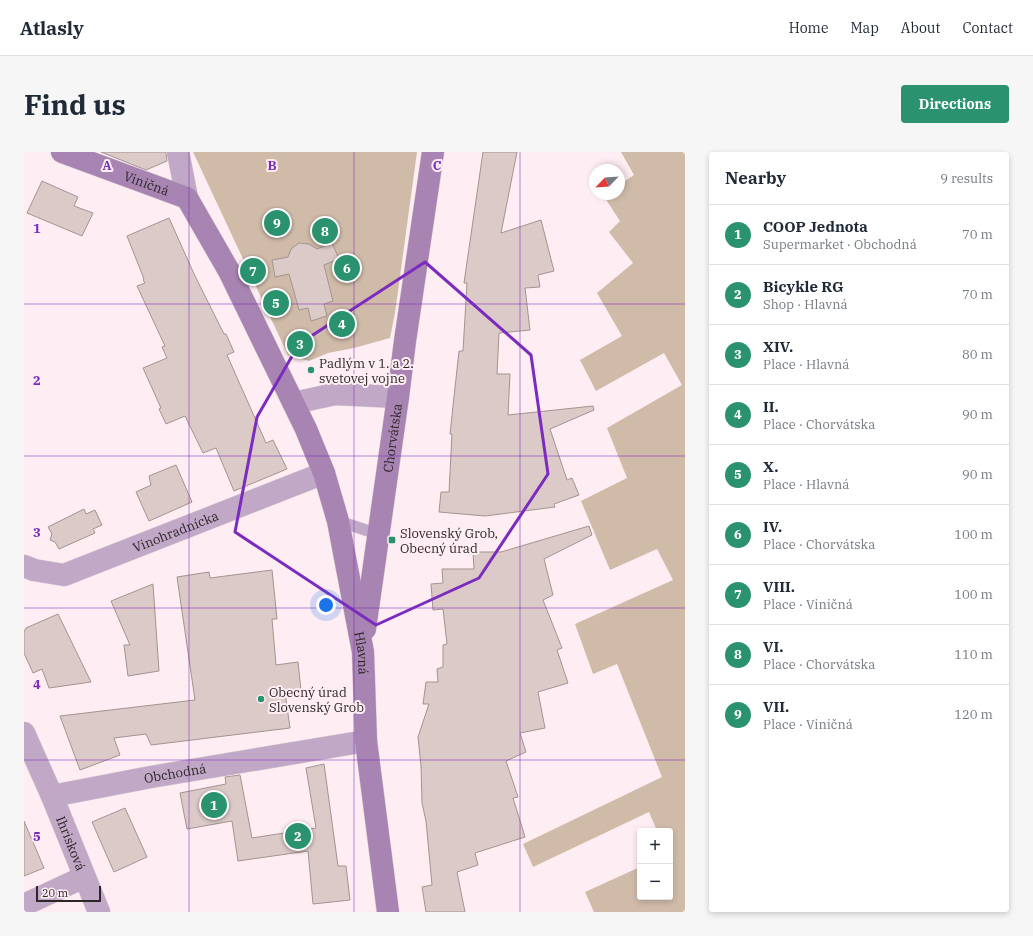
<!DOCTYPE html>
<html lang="en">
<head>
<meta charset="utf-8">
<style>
	:root { --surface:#fff; --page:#f6f6f7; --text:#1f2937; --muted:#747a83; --line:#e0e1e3; --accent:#2b9270 }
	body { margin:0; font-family:"IBM Plex Serif",serif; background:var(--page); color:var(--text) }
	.controls { position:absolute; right:12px; bottom:12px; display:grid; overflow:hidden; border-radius:4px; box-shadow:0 2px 6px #0003 }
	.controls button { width:36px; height:36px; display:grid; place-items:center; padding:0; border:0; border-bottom:1px solid var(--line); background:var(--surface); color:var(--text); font:20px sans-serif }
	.compass { position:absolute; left:565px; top:12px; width:36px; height:36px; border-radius:50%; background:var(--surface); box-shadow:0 2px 6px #0003; rotate:245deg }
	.scale { position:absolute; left:12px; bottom:10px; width:65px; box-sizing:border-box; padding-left:4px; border:2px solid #2d2729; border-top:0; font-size:11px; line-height:14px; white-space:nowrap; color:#2d2729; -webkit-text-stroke:3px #feedf3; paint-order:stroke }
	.you { position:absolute; left:302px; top:453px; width:14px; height:14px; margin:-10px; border:3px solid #fff; border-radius:50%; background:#1a73e8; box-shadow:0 0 0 6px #1a73e833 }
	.badge { display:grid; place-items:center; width:26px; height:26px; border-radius:50%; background:var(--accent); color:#fff; font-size:13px; font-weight:700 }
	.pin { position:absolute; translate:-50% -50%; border:2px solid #fff; box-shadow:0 1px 4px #0006 }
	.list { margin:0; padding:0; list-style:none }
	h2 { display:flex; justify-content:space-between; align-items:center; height:52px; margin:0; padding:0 16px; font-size:17px }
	h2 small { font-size:13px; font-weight:400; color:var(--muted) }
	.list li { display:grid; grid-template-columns:26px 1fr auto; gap:12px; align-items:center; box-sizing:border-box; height:60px; padding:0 16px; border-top:1px solid var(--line) }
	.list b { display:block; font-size:15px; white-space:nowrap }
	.list p { margin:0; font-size:13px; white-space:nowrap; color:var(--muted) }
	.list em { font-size:13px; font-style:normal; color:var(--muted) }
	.map { position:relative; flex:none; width:661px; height:760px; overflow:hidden; border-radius:4px }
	header { display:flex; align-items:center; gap:24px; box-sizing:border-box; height:56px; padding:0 20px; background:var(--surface); border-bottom:1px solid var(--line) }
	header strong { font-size:19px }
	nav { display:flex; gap:22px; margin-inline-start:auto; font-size:14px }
	.intro { display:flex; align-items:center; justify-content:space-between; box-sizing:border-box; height:96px; padding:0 24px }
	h1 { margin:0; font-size:28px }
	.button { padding:10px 18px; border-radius:4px; background:var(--accent); color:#fff; font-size:14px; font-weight:700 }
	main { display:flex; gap:24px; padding:0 24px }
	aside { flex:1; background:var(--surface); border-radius:4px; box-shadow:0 2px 6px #0003 }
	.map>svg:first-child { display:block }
	.green { fill:#d0bba9 }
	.building { fill:#dccac8; stroke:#a49390 }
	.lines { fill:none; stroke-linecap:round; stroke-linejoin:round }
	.lane-casing { stroke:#d8c9cf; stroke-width:12 }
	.street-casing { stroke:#d8c9cf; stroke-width:23 }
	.secondary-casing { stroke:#d8c9cf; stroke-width:23 }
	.lane { stroke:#c1a8c7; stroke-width:11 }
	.street { stroke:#c1a8c7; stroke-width:22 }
	.secondary { stroke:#a884b2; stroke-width:22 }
	.marked { fill:none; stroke:#7b2cbf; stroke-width:3; stroke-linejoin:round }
	.grid { fill:none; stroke:#7b2cbf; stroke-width:1; stroke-opacity:0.55 }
	.poi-dot { fill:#2b9270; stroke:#feedf3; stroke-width:1.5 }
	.labels { text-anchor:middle; stroke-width:4; stroke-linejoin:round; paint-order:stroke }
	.street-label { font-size:13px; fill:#2d2729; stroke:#feedf3 }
	.poi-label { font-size:13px; fill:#2d2729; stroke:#feedf3; text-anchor:start }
	.grid-label { font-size:13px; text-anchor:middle; font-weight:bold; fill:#7b2cbf; stroke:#feedf3; stroke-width:4; stroke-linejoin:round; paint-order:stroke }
</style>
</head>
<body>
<header>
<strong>Atlasly</strong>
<nav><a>Home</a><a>Map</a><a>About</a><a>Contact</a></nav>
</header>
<div class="intro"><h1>Find us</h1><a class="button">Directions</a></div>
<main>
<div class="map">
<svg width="661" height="760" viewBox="0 0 661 760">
	<rect width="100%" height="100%" fill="#feedf3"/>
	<!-- green -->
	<path class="green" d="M169,0H393L371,161L366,186L330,196L304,201L285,209L264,203Z
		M597,0H661V760H570L561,740L616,715V745H646V679H633L625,660L509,715L499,692L638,625L593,512L569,522L551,472L649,428L633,397L586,418L557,349L603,326L583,276L658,233L640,201L572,239L556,208L598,184L573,141L609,111L585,80L596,69L579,43L581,42H595V33L610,23Z"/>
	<!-- building -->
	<path class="building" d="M77,0H142L143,9L122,18Z
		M459,0H493L477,81L517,68L530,119L514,123L516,135L501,136L506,178L475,181L473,222H486L484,263L569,254L570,258L526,277L543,328L548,326L555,343L530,352L531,355L461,364L415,360L417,340H425L428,282H426L429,254L435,199H439L443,131H440Z
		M18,29L54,45L50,54L69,61L58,84L3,61Z
		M145,66L171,124L200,182H202L210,200L203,203L242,291L249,288L263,317L210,339L192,296L179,301L161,264L142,272L135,257L137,256L119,216L143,206L138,195L141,194L113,134L121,131L119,128L120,127L103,84Z
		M275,91L285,92L293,97L308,91L315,107L300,113L309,149L300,152L303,164L287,169L284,156L275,158L265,122L251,125L248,108L264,105L267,97Z
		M152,313L168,350L125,369L112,340L127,333L125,324Z
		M60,357L62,362L71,358L78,373L69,377L71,381L35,397L31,390L26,388L28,382L24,375Z
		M565,374L568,383L520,407L529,443L519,448L538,496L533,498L544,531L514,540L521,576L496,581L502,600L482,609L494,645L489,646L501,685L451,701L454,713L433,720L441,760H402L398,735L408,733L402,669L398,651L397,614L394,585L405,552H399L402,530H414L413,517L419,515V493L423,492L419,457L409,458L407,432L419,431L418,417H450L449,400H477Z
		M248,418L253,467H248L252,513L274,510L277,538L261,540L266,576L127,593L122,582L90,586L96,603L56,618L36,564L171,548L153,425L185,420L186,426Z
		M129,432L135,519L104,524L100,493H106L87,449Z
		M34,462L67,530L25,536L18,517L9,521L0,501V480L2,476Z
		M300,612L314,714H322L326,748L289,752L284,699L214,709L208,669L163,677L156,641L202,632L201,625L216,623L228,686L292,676L282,616Z
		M101,656L123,705L90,720L68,670Z
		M0,669L20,716L0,724Z"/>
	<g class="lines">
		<!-- lane casing -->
		<g class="lane-casing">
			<path id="lane" d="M314,369L354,382"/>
		</g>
		<!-- street casing -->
		<g class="street-casing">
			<g id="street">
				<path d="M154,0L163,46"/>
				<path d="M270,251L311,242L374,245"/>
				<path id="s1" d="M0,414L10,418L40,423L300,321"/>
				<path id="s2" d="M0,581L28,644L127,625L342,589"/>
				<path id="s3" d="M28,644L75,760"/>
				<path d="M0,753L60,725"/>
			</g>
		</g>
		<!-- secondary casing -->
		<g class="secondary-casing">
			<g id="secondary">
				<path id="s4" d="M38,0L163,46L205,119L282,277L300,321L314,369L339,500L342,589L364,760"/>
				<path id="s5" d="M341,477L374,245L381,189L409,0"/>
			</g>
		</g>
		<!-- lane -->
		<use href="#lane" class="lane"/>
		<!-- street -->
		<use href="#street" class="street"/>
		<!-- secondary -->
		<use href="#secondary" class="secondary"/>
	</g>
	<!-- marked area -->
	<path class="marked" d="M401,110L507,203L524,322L455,426L352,473L211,380L233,265L275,192Z"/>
	<!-- grid -->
	<path class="grid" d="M165,0V760M330,0V760M496,0V760M0,152H661M0,304H661M0,456H661M0,608H661"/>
	<!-- markers -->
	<g class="poi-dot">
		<circle cx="287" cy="218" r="4"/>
		<rect x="364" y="384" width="8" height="8" rx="2"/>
		<circle cx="237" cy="547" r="4"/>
	</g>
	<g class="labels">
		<!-- street labels -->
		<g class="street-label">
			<text dy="5" stroke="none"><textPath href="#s4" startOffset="90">Viničná</textPath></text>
			<text dy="5" stroke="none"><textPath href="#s5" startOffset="193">Chorvátska</textPath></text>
			<text dy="5" stroke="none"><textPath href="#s1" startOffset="161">Vinohradnícka</textPath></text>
			<text dy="5" stroke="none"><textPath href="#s4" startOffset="625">Hlavná</textPath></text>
			<text dy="5" stroke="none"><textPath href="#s2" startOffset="194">Obchodná</textPath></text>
			<text dy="5" stroke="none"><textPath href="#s3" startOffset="51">Ihrisková</textPath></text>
		</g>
		<!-- poi labels -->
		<g class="poi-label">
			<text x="295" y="216">Padlým v 1. a 2.<tspan x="295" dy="15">svetovej vojne</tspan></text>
			<text x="376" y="386">Slovenský Grob,<tspan x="376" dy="15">Obecný úrad</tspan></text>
			<text x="245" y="545">Obecný úrad<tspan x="245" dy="15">Slovenský Grob</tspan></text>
		</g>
	</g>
	<g class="grid-label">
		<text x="83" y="18">A</text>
		<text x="248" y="18">B</text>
		<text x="413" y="18">C</text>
		<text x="13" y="81">1</text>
		<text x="13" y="233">2</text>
		<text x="13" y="385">3</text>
		<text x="13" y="537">4</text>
		<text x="13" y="689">5</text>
	</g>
</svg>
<div class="controls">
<button>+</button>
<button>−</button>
</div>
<svg class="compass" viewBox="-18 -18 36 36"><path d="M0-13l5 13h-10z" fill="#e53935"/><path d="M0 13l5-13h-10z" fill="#747a83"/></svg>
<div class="scale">20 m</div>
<div class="you"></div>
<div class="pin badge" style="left:190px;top:653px">1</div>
<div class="pin badge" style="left:274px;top:684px">2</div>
<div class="pin badge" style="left:276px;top:192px">3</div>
<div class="pin badge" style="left:318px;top:172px">4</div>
<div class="pin badge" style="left:252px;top:151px">5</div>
<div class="pin badge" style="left:323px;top:116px">6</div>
<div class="pin badge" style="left:229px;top:119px">7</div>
<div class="pin badge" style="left:301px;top:79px">8</div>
<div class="pin badge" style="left:253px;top:71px">9</div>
</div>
<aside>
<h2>Nearby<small>9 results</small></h2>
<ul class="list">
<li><span class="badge">1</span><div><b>COOP Jednota</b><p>Supermarket · Obchodná</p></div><em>70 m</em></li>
<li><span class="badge">2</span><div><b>Bicykle RG</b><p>Shop · Hlavná</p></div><em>70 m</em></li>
<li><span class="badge">3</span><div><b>XIV.</b><p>Place · Hlavná</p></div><em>80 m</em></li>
<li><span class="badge">4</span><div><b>II.</b><p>Place · Chorvátska</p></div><em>90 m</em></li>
<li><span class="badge">5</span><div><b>X.</b><p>Place · Hlavná</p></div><em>90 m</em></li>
<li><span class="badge">6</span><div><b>IV.</b><p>Place · Chorvátska</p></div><em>100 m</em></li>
<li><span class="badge">7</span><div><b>VIII.</b><p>Place · Viničná</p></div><em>100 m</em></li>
<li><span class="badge">8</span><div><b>VI.</b><p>Place · Chorvátska</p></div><em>110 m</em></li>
<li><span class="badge">9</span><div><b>VII.</b><p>Place · Viničná</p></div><em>120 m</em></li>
</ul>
</aside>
</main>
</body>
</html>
